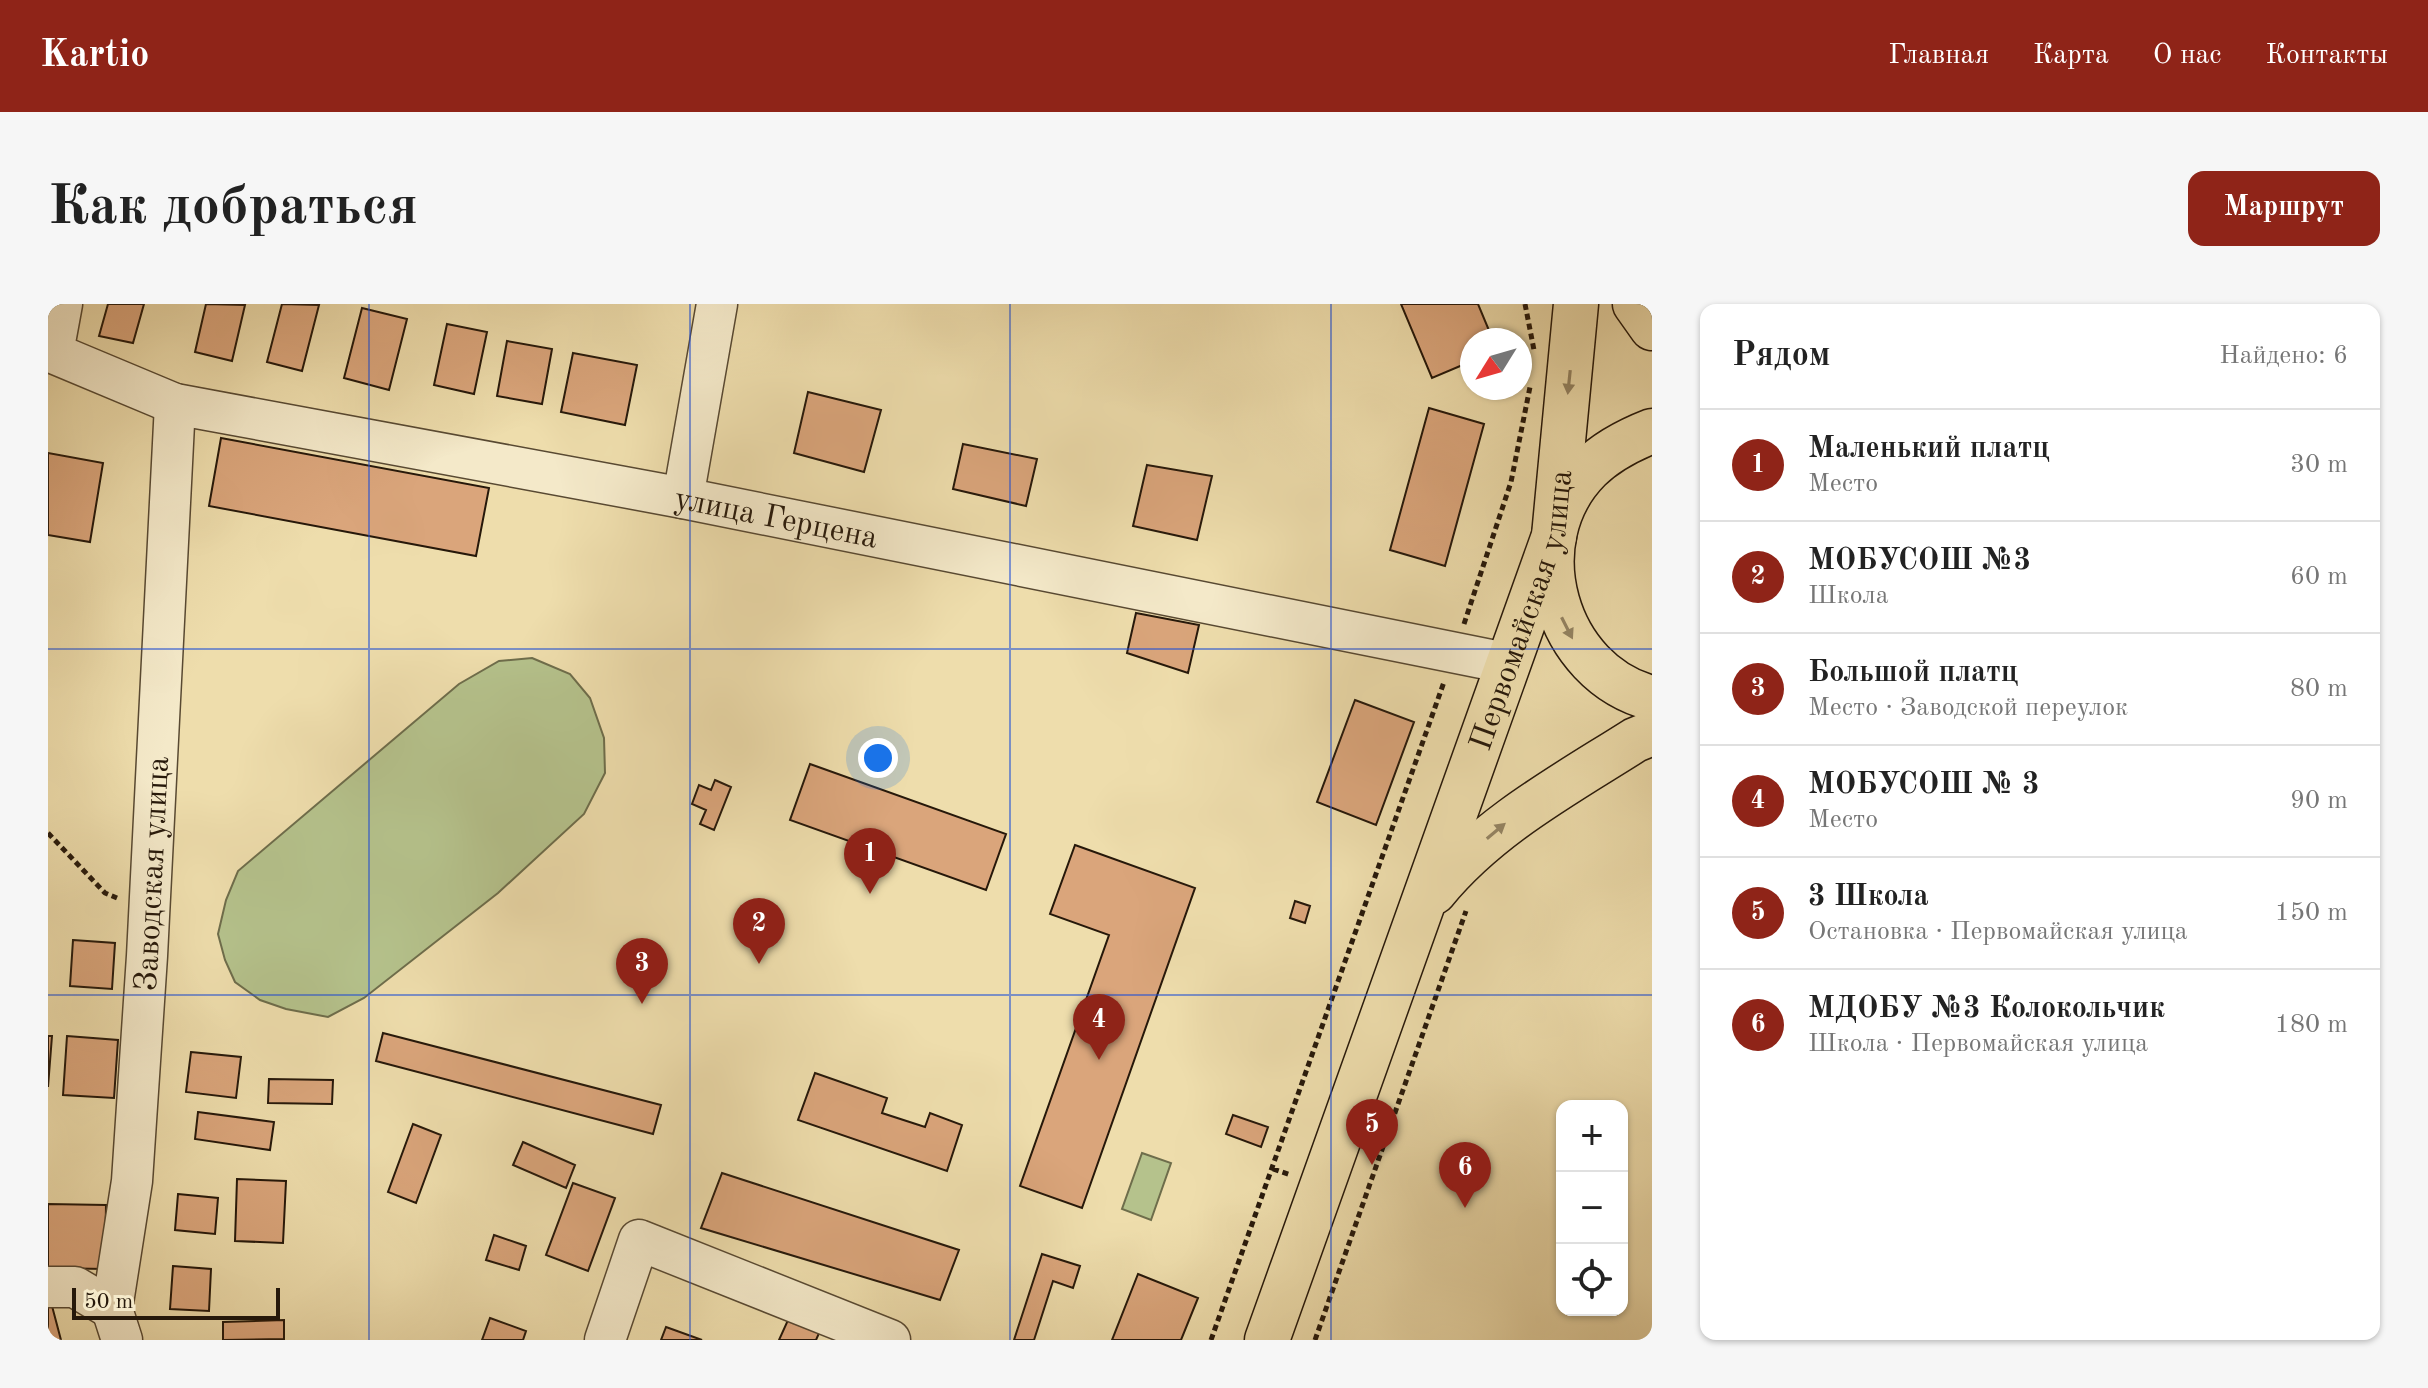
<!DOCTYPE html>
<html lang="ru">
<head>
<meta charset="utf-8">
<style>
	:root { --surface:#fff; --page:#f6f6f6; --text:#222; --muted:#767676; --line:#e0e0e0; --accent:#8f2418 }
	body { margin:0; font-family:"Old Standard TT",serif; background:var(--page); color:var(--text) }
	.controls { position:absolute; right:24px; bottom:24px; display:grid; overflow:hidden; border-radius:16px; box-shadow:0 2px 6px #0004 }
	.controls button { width:72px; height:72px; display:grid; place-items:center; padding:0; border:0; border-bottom:2px solid var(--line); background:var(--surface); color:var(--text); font:40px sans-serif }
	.compass { position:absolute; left:1412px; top:24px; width:72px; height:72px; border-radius:50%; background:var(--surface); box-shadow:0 2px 6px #0004; rotate:233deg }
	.scale { position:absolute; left:24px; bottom:20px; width:208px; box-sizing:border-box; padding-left:8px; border:4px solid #26180a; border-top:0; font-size:22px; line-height:28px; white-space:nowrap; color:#26180a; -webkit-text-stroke:6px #f4e9c9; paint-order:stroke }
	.you { position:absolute; left:830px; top:454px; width:28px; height:28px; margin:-20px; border:6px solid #fff; border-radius:50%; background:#1a73e8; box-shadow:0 0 0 12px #1a73e833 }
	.badge { display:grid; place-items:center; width:52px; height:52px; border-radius:50%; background:var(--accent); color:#fff; font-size:26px; font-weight:700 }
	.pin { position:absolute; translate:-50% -66px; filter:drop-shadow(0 2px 4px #0008) }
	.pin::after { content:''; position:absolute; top:42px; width:28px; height:24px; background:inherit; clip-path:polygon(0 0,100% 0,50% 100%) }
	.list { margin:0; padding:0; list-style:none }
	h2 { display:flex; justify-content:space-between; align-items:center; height:104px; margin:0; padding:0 32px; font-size:34px }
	h2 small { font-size:26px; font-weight:400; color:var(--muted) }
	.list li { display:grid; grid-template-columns:52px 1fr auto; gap:24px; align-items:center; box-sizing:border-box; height:112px; padding:0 32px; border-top:2px solid var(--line) }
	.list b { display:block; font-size:30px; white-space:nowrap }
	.list p { margin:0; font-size:26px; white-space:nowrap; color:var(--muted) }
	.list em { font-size:26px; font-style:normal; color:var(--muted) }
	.icon { flex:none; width:44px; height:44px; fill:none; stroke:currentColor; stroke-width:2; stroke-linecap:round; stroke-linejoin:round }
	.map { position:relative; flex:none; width:1604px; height:1036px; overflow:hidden; border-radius:16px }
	header { display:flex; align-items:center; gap:48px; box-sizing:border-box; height:112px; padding:0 40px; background:var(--accent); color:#fff }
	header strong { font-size:38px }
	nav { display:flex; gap:44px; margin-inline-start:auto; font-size:28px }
	.intro { display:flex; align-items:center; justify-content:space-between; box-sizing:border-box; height:192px; padding:0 48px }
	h1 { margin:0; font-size:56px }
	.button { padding:20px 36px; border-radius:16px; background:var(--accent); color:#fff; font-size:28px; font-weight:700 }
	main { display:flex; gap:48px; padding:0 48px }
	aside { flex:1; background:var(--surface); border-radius:16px; box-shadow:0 2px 6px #0004 }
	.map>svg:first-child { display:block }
	.green { fill:#b5c28c; stroke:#6e6d4b; stroke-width:2 }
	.building { fill:#daa57b; stroke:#26180a; stroke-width:2 }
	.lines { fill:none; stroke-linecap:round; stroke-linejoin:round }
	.minor-casing { stroke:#584932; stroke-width:43 }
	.major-casing { stroke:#26180a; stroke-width:47 }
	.path { stroke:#26180a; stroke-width:5; stroke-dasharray:6 4; stroke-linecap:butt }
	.minor { stroke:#f4e9c9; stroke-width:40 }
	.major { stroke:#eeddac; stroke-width:44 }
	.oneway { fill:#948463 }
	.grid { fill:none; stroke:#1d4ed8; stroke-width:2; stroke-opacity:0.55 }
	.labels { text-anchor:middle; stroke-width:7; stroke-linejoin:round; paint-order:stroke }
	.street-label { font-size:32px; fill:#26180a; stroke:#f4e9c9 }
</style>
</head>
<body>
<header>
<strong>Kartio</strong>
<nav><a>Главная</a><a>Карта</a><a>О нас</a><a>Контакты</a></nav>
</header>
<div class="intro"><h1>Как добраться</h1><a class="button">Маршрут</a></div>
<main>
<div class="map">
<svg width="1604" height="1036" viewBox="0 0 1604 1036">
	<rect width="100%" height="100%" fill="#eeddac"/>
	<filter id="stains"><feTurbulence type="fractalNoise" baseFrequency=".0025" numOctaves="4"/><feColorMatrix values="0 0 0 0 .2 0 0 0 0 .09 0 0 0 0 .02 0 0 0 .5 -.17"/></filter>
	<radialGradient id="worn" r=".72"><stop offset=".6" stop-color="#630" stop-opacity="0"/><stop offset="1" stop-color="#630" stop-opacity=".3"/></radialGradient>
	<!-- green -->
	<path class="green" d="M484,354L522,370L542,394L556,434L557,469L536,510L450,589L316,694L280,713L238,705L212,696L187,678L177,656L170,630L178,596L190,567L411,380L451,357Z
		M1094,849L1123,859L1103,916L1074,905Z"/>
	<!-- building -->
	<path class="building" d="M60,0H96L85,39L51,32Z
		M158,0L197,1L184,57L147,48Z
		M234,0L271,1L254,67L219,58Z
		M1353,0H1430L1445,36H1424V57L1384,74Z
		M314,4L359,15L341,86L296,74Z
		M399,20L439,28L426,90L386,81Z
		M459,37L504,45L494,100L449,92Z
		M525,49L589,61L577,121L513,108Z
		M760,88L833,106L816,168L746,149Z
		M1381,104L1436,120L1397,262L1342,246Z
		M173,134L441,184L428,252L161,202Z
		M915,140L989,155L978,202L905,185Z
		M0,149L55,159L42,238L0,231Z
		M1099,161L1164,172L1149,236L1085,222Z
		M1088,309L1151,321L1140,369L1079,349Z
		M1307,396L1366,418L1328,521L1269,498Z
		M762,460L958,530L938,586L742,516Z
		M667,476L683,483L666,526L652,520L658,506L644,500L651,481L663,486Z
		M1027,541L1147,584L1034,904L972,882L1061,631L1002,610Z
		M1247,597L1262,602L1257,619L1242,614Z
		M25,636L67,639L64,685L22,682Z
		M335,729L613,801L605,830L328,757Z
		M0,732H4L0,783Z
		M19,732L70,736L66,794L15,791Z
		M143,748L193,753L188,794L138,788Z
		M767,769L839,794L834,809L877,823L882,809L914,821L899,867L750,816Z
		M221,775L285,776L284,800L220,799Z
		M150,808L226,818L222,846L147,835Z
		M1185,811L1220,823L1213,843L1178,830Z
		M365,820L393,831L368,899L340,888Z
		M475,838L527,861L518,884L465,861Z
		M674,869L911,946L892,996L653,924Z
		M189,875L238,877L235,939L187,937Z
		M525,879L567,894L540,967L498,951Z
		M130,890L170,894L167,930L127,926Z
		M0,900L58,901L57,965L0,964Z
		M446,931L478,942L471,966L438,956Z
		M994,950L1032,962L1025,984L1005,977L986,1036H966Z
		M125,962L163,965L161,1007L122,1005Z
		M1090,970L1150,994L1133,1036H1064Z
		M4,1002L13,1036H0V1003Z
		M745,1005L776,1018L768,1036H731Z
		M442,1014L478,1027L475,1036H434Z
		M236,1016V1035L175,1036V1018Z
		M618,1023L654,1036H613Z"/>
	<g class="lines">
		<!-- minor casing -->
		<g class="minor-casing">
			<g id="minor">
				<path id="s1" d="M14,0L5,49L127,100L635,194L1458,359"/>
				<path d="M635,194L669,0"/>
				<path d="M0,983H27L64,1005"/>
				<path id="s2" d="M74,1036L64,1005L84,877L99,652L127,100"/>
				<path d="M557,1036L591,936L842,1036"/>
			</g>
		</g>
		<!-- major casing -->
		<g class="major-casing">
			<g id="major">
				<path d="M1587,0L1604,24"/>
				<path d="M1604,127C1581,136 1559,147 1541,165C1469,237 1507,369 1604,394"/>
				<path d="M1386,588C1440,522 1516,481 1587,436L1604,429"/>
				<path id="s3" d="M1219,1036L1506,232L1528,0"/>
			</g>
		</g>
		<!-- path -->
		<path class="path" d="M1477,0L1486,46
			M1416,320L1463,178L1482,83
			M0,529L57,589L69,594
			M1225,865L1243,871
			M1163,1036L1396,378
			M1267,1036L1418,607"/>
		<!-- minor -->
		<use href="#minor" class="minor"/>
		<!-- major -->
		<use href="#major" class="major"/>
	</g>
	<!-- one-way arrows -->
	<defs><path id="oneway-solid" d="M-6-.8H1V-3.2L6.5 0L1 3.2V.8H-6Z" transform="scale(2)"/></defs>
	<g class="oneway">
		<use href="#oneway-solid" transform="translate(1521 78) rotate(96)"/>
		<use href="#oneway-solid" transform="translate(1519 324) rotate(63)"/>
		<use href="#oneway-solid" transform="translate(1448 527) rotate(-40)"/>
	</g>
	<!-- grid -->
	<path class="grid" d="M321,0V1036M642,0V1036M962,0V1036M1283,0V1036M0,345H1604M0,691H1604"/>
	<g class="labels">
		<!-- street labels -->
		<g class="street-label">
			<text dy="11" stroke="none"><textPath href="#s1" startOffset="794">улица Герцена</textPath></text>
			<text dy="11" stroke="none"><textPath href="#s3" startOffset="774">Первомайская улица</textPath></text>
			<text dy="11" stroke="none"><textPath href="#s2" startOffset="470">Заводская улица</textPath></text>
		</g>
	</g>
	<rect width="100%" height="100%" filter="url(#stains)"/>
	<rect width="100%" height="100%" fill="url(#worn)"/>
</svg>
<div class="controls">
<button>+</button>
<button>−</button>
<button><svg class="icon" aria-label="locate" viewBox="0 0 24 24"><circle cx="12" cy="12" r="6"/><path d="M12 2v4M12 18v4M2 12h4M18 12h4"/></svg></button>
</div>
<svg class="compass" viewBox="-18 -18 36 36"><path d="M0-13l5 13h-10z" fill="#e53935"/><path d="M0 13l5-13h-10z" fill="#767676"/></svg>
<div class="scale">50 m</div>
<div class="you"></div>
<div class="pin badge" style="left:822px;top:590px">1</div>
<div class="pin badge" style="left:711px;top:660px">2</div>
<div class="pin badge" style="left:594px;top:700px">3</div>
<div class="pin badge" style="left:1051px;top:756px">4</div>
<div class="pin badge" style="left:1324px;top:861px">5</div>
<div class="pin badge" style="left:1417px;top:904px">6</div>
</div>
<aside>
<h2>Рядом<small>Найдено: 6</small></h2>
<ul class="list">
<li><span class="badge">1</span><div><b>Маленький платц</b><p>Место</p></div><em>30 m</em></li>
<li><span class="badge">2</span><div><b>МОБУСОШ №3</b><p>Школа</p></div><em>60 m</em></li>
<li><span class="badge">3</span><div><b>Большой платц</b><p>Место · Заводской переулок</p></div><em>80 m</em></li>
<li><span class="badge">4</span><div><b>МОБУСОШ № 3</b><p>Место</p></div><em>90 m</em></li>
<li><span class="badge">5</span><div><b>3 Школа</b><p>Остановка · Первомайская улица</p></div><em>150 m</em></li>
<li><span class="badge">6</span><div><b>МДОБУ №3 Колокольчик</b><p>Школа · Первомайская улица</p></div><em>180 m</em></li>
</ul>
</aside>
</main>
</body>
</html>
